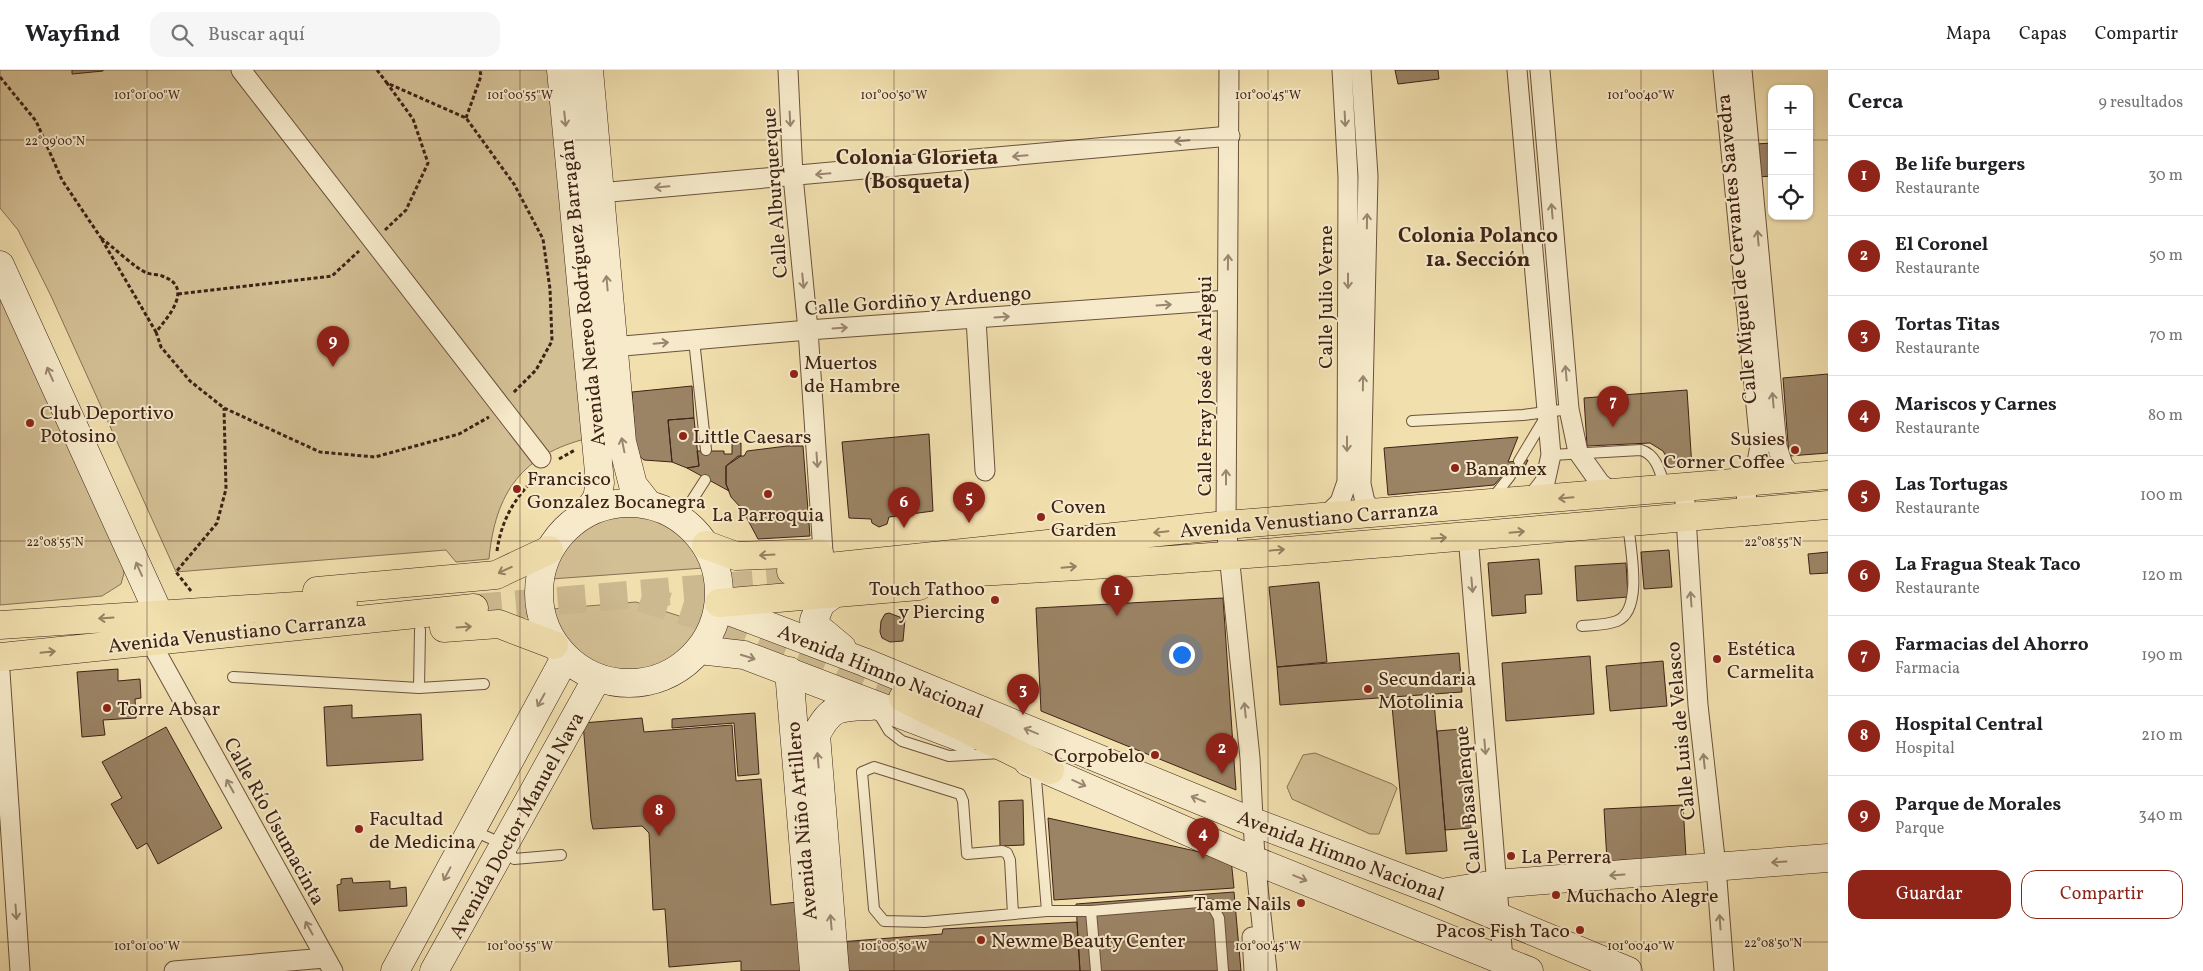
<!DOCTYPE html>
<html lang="es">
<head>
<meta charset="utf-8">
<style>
	:root { --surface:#fff; --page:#f6f6f6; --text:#202124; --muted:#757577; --line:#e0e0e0; --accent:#8f2418 }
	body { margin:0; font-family:Vollkorn,serif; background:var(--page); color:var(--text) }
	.controls { position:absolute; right:15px; top:15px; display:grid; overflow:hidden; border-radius:10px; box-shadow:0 1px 4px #0004 }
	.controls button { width:45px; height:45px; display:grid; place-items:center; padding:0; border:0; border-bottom:1px solid var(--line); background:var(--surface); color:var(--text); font:25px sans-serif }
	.you { position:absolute; left:1181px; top:584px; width:18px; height:18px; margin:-12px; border:4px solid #fff; border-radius:50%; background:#1a73e8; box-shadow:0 0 0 8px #1a73e833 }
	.badge { display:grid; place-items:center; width:32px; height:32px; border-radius:50%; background:var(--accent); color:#fff; font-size:16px; font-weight:700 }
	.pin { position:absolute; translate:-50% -41px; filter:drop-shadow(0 1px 2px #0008) }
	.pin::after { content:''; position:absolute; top:26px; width:18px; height:15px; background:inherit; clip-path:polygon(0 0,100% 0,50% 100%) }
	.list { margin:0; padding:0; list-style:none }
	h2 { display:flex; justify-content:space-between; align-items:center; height:65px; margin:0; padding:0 20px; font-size:21px }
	h2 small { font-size:16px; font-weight:400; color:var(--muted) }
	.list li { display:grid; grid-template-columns:32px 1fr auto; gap:15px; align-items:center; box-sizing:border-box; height:80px; padding:0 20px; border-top:1px solid var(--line) }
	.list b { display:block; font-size:19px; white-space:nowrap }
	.list p { margin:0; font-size:16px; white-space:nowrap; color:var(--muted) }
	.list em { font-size:16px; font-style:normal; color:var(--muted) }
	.actions { display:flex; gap:10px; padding:15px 20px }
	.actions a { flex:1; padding:11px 0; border:1px solid var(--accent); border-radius:15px; text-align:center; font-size:18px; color:var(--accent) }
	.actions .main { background:var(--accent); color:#fff }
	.icon { flex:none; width:28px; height:28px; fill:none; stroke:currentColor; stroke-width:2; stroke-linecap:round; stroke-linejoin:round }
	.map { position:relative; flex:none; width:1828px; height:901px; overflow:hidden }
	header { display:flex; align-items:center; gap:30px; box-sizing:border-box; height:70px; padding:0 25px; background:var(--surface); border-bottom:1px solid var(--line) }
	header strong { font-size:24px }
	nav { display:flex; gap:28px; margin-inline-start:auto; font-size:18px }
	.search { width:350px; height:45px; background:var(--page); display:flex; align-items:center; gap:12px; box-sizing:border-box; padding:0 18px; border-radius:15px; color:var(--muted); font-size:19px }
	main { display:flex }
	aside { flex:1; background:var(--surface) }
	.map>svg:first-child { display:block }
	.green { fill:#d3bf94; stroke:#887055 }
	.building { fill:#9b8465; stroke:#3e2216 }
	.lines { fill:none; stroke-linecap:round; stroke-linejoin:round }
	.primary-tunnel { stroke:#cdb990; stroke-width:28; stroke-dasharray:28 14; stroke-linecap:butt }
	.lane-casing { stroke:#6b513c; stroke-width:12 }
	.street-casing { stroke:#6b513c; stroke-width:21 }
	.secondary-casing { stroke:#3e2216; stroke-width:29 }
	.primary-casing { stroke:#3e2216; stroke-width:29 }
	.path { stroke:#3e2216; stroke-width:3; stroke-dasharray:4 2.5; stroke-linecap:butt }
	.lane { stroke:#f6eaca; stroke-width:10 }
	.street { stroke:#f6eaca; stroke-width:19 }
	.secondary { stroke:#f6eaca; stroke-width:28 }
	.primary { stroke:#f1dfae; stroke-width:28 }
	.oneway { stroke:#9a8670 }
	.oneway2 { stroke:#988062 }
	.ticks { fill:none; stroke:#3e2216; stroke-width:1; stroke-opacity:0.45 }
	.poi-dot { fill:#8f2418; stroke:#f6eaca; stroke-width:2 }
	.labels { text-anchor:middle; stroke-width:4; stroke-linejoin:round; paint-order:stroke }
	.street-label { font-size:20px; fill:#3e2216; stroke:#f6eaca }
	.poi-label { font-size:20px; fill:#3e2216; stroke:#f6eaca; text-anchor:start }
	.neighbourhood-label { font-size:21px; font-weight:bold; fill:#3e2216; stroke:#f6eaca }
	.ticks-label { font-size:12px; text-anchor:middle; fill:#3e2216; stroke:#f6eaca; stroke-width:4; stroke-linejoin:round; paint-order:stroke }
</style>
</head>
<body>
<header>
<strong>Wayfind</strong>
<div class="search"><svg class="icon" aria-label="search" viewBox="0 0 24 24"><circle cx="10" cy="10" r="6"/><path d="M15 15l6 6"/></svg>Buscar aquí</div>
<nav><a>Mapa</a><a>Capas</a><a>Compartir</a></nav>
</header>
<main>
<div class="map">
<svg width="1828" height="901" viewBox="0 0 1828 901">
	<rect width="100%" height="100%" fill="#f1dfae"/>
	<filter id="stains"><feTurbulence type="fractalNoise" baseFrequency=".004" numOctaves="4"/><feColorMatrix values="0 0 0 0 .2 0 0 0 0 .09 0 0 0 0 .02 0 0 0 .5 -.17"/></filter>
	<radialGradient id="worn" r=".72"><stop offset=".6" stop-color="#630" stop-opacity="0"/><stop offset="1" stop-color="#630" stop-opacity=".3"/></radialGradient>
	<!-- green -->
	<path class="green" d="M0,0H553L589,368C522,384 495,423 489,489L456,492L446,480L176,502L51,226L18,160L0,138Z
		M0,217L122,490L124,503L121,514L102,526L0,535Z
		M635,443C669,447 693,466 704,498L551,509C549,492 578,457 593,450C606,444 620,444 635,443Z
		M636,532L704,554C692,577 678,593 652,601C611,613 552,587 552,539Z
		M1315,683L1392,714L1397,718L1379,764H1370L1292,729L1287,717L1303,685Z"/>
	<!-- building -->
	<path class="building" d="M72,0H103V1L72,4Z
		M1395,0H1438L1439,9L1398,14Z
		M1772,73V106L1758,107L1756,74Z
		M1828,304V383L1789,386L1783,308Z
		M692,316L694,348L668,350L672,392L644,390L636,383L632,322Z
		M1687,320L1692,398L1667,396V388L1663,381L1650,373L1587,376L1584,328Z
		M694,348L699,396L687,398L672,392L668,350Z
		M929,364L933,441L889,447L887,454L879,457L872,453L871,449L849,448L842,372Z
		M1518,367L1508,392L1528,390L1521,405H1503L1494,415L1388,425L1384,378Z
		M741,373V386L726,396V414L729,421L687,398L699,396L697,381H724V384H732V374Z
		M787,376H803L810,466L758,469L742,439L731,427L726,414V396L738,386H744L747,381Z
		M1669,480L1672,517L1644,519L1641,482Z
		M1828,482V503L1810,504L1808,484Z
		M1539,489L1542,524L1525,525L1526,543L1492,546L1488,493Z
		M1626,493L1628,527L1577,531L1575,496Z
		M1319,512L1327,592L1277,597L1269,517Z
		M1223,528L1236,720L1041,641L1036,538Z
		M889,543L905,549L903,571L890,572L882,568L880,562L881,551L885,544Z
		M1459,583L1462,622L1280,635L1277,597Z
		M1590,586L1594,644L1506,651L1502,593Z
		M1663,591L1667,636L1610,641L1606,596Z
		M118,599V611L140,609L141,628L135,629L136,648L103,650L105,665L82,667L77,602Z
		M1434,632L1447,781L1406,784L1392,636Z
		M352,635V648L421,644L423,690L327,696L324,637Z
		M755,643L759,704L738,706L734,653L672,658V649Z
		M642,648L644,662L732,655L736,711L761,709L771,835L797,832L803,901H741V891L669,897L665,839L653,840L649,763L642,756L593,759L591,750L583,653Z
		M166,657L222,758L158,794L147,773L137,779L111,734L122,728L102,692Z
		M1461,659L1471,758L1445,760L1437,661Z
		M1023,730L1024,775L1000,776L999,731Z
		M1683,735L1686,787L1607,791L1604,739Z
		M1048,748L1231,789L1234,818L1054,830Z
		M352,808L353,813L390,811V819L406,817L407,836L339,841L337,815L341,814V809Z
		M1234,822L1241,901H1080L1076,834Z
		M1077,852L1080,901H842L839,872L942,864L943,859Z"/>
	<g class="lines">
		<!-- primary-tunnel -->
		<path class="primary-tunnel" d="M641,528L741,559L903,628
			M474,538L792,511"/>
		<!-- lane casing -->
		<g class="lane-casing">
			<path id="lane" d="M694,270L706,380
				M1412,351L1523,345L1569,339
				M1551,385L1641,380C1657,385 1660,402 1665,417
				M1519,391L1546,346
				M1492,429L1510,406
				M680,449L705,410
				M1582,556C1593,555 1607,555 1617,551C1644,540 1630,477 1628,453
				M420,560L419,618L484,614
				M233,607L419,618
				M877,641L889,661L902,671L949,686L1001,683
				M472,760L505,775L514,789L561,785
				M1047,841H1091
				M1013,844L1010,790L1007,783L1002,781L967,784L963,731L960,724L874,697L862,702L874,839L884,851L925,852L1047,841L1035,697
				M1096,901L1091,841L1199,832L1212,835L1219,848L1223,901"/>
		</g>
		<!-- street casing -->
		<g class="street-casing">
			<path id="street" d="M241,0L541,388
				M788,0L793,106L808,260L823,482
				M1229,0L1226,455L1250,688L1255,789L1267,901
				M1361,0L1368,106L1361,414L1365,432L1377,444
				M1517,0L1551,385L1545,412L1530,431
				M1540,0L1569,339L1578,382L1600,413L1614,424
				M1723,0L1760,376L1756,397L1746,413L1747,442
				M1742,0L1777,376L1783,395L1794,408
				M599,123L1230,66
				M976,249L985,401
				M612,277L808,260L1227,230
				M1684,417L1698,635L1716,797L1724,901
				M1325,447L1340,432L1347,412L1348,107L1342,0
				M1468,466L1504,901
				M150,571L333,901
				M0,602L20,901
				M1252,867L1254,901
				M174,901L325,888"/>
		</g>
		<!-- secondary casing -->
		<g class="secondary-casing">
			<path id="secondary" d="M561,0L600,413L597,428L587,443
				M589,0L622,372L633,415L648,434
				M0,195L159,544
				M539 523a90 90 0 1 1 180 0a90 90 0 1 1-180 0Z
				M838,521L821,533L814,550L817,557L842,578
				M718,537L864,592L1243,748L1441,823L1628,901
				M699,580L744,585L965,669
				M789,601L814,901
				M1028,692L1246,787L1529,901
				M1441,823L1496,814L1828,788
				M395,901L565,588
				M434,901L597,608
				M835,901L816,665C831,635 840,637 871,636"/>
		</g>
		<!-- primary casing -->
		<g class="primary-casing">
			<path id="primary" d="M706,475L736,486L819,483
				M791,501L1226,455L1828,405
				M897,506C1208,492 1518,461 1828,435
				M317,521L496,505L549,480
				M719,533L919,516
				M0,555L343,533
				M444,558L499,554L554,575
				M0,587L474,538
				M903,628L1050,700"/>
		</g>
		<!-- path -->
		<path class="path" d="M377,0L387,13L466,48L514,114L543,169L550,219L552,271L536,300L513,323
			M0,7L36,51L62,110L101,168
			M466,48L481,6L480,0
			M385,160L406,140L428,93L413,49L387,13
			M101,168C112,176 136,199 147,203C152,205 158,204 162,206C195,217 168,247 156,262Z
			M178,224L332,206L359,181
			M156,262L161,277L190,311L224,338L320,382L375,387L459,364L489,347
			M559,389L575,380
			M529,403L534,409
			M497,481C501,452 513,430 534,409
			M191,521L176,502L217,453L226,419L224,338"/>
		<!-- lane -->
		<use href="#lane" class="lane"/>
		<!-- street -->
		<use href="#street" class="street"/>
		<!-- secondary -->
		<use href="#secondary" class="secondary"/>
		<!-- primary -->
		<use href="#primary" class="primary"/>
	</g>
	<!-- one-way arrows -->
	<defs><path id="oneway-shaft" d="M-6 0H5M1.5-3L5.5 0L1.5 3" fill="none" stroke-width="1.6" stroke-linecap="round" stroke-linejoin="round" transform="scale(1.25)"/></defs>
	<g class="oneway">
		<use href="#oneway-shaft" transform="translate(565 49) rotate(84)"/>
		<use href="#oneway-shaft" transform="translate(790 49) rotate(87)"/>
		<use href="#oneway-shaft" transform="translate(1345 49) rotate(87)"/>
		<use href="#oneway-shaft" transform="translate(1182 71) rotate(175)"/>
		<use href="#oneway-shaft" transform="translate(1020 86) rotate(175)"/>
		<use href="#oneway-shaft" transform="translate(823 104) rotate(175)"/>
		<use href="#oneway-shaft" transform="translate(662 117) rotate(175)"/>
		<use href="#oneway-shaft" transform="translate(1552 141) rotate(-95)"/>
		<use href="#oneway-shaft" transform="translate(1367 151) rotate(-89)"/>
		<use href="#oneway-shaft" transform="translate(1758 168) rotate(-95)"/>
		<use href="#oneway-shaft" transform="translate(1228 192) rotate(-89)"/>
		<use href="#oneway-shaft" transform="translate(803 211) rotate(84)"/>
		<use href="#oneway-shaft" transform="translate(1348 211) rotate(90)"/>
		<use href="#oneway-shaft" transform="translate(607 213) rotate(-95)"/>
		<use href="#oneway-shaft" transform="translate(1164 235) rotate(-4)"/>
		<use href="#oneway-shaft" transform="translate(1002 247) rotate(-4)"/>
		<use href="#oneway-shaft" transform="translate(840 258) rotate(-4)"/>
		<use href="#oneway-shaft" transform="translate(661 273) rotate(-5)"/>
		<use href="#oneway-shaft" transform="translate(1566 303) rotate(-95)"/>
		<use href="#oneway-shaft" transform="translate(50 304) rotate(-114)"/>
		<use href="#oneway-shaft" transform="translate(1363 313) rotate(-89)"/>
		<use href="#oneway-shaft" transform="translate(1773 330) rotate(-95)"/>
		<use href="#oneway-shaft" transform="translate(1347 374) rotate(90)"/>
		<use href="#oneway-shaft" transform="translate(623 375) rotate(-101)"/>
		<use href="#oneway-shaft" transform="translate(817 390) rotate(86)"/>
		<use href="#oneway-shaft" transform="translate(1226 407) rotate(-90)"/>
		<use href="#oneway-shaft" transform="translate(139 499) rotate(-114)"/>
		<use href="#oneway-shaft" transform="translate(1472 515) rotate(85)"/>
		<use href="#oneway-shaft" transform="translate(1691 529) rotate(-94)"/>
		<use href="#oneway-shaft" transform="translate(748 587) rotate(17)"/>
		<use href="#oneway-shaft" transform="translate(541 630) rotate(119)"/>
		<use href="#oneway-shaft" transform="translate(1245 640) rotate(-96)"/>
		<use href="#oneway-shaft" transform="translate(1031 661) rotate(-158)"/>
		<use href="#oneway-shaft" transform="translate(1485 677) rotate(85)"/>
		<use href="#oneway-shaft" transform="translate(818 690) rotate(-95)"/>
		<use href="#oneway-shaft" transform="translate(1704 691) rotate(-96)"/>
		<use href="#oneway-shaft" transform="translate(1079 713) rotate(24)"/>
		<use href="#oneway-shaft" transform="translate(230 716) rotate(-119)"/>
		<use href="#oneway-shaft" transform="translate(1198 729) rotate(-158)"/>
		<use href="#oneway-shaft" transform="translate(1779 792) rotate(176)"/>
		<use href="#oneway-shaft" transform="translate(447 804) rotate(118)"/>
		<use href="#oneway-shaft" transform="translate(1617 805) rotate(176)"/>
		<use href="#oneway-shaft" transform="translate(1300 808) rotate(22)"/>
		<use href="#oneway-shaft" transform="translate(16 842) rotate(86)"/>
		<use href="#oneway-shaft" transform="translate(831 852) rotate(-95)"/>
		<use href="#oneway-shaft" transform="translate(1720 852) rotate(-94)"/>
		<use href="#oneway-shaft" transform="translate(309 858) rotate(-119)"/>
	</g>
	<g class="oneway2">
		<use href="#oneway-shaft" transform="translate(1566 428) rotate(175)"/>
		<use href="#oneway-shaft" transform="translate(1161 462) rotate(174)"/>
		<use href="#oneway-shaft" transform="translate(1517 462) rotate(-5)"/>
		<use href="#oneway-shaft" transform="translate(1439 468) rotate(-3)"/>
		<use href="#oneway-shaft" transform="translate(1277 480) rotate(-5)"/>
		<use href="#oneway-shaft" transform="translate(767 485) rotate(177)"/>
		<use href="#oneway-shaft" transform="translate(1069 497) rotate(-5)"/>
		<use href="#oneway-shaft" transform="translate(505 500) rotate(155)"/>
		<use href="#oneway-shaft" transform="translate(106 548) rotate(176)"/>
		<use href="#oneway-shaft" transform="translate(464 557) rotate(-4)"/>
		<use href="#oneway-shaft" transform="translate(48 582) rotate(-6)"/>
	</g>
	<!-- ticks -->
	<path class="ticks" d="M147,0V901M520,0V901M894,0V901M1268,0V901M1641,0V901M0,70H1772M1809,70H1828M0,471H1828M0,872H1828"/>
	<!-- markers -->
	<g class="poi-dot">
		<circle cx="794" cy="304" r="5"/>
		<circle cx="30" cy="353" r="5"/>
		<circle cx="683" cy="366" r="5"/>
		<circle cx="1795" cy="380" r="5"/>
		<circle cx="1455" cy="398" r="5"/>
		<circle cx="517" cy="419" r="5"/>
		<circle cx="768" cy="424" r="5"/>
		<circle cx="1041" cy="447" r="5"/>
		<circle cx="995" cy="530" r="5"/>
		<circle cx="1717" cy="589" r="5"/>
		<circle cx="1368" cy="619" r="5"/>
		<circle cx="107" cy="638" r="5"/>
		<circle cx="1155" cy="685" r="5"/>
		<circle cx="359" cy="759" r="5"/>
		<circle cx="1511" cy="786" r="5"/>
		<circle cx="1556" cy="825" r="5"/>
		<circle cx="1301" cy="833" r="5"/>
		<circle cx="1580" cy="860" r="5"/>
		<circle cx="981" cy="870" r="5"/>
	</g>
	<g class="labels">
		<!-- street labels -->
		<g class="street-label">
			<text transform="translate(774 123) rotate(-94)" y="7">Calle Alburquerque</text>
			<text transform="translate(1736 179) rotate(-95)" y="7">Calle Miguel de Cervantes Saavedra</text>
			<text transform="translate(582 223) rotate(-96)" y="7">Avenida Nereo Rodríguez Barragán</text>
			<text transform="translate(1325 227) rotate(-90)" y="7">Calle Julio Verne</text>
			<text transform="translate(918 230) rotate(-4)" y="7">Calle Gordiño y Arduengo</text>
			<text transform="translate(1204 316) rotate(-90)" y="7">Calle Fray José de Arlegui</text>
			<text transform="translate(1309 449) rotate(-5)" y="7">Avenida Venustiano Carranza</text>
			<text transform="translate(237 562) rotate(-6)" y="7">Avenida Venustiano Carranza</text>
			<text transform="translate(881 601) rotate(22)" y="7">Avenida Himno Nacional</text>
			<text transform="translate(1680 661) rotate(-95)" y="7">Calle Luis de Velasco</text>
			<text transform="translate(1467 730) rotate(-95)" y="7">Calle Basalenque</text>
			<text transform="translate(275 751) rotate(61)" y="7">Calle Río Usumacinta</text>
			<text transform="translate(801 751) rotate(-95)" y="7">Avenida Niño Artillero</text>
			<text transform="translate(516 755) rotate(-61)" y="7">Avenida Doctor Manuel Nava</text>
			<text transform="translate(1341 785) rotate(21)" y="7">Avenida Himno Nacional</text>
		</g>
		<!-- poi labels -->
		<g class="poi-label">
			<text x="804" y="299">Muertos<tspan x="804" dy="23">de Hambre</tspan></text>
			<text x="40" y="349">Club Deportivo<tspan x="40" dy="23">Potosino</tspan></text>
			<text x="693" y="373">Little Caesars</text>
			<text x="1785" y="375" text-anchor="end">Susies<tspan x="1785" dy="23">Corner Coffee</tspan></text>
			<text x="1465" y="405">Banamex</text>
			<text x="527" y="415">Francisco<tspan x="527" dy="23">Gonzalez Bocanegra</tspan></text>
			<text x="1051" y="443">Coven<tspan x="1051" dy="23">Garden</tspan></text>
			<text x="768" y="451" text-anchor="middle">La Parroquia</text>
			<text x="985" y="525" text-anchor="end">Touch Tathoo<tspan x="985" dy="23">y Piercing</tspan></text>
			<text x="1727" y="585">Estética<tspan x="1727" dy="23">Carmelita</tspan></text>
			<text x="1378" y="615">Secundaria<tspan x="1378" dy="23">Motolinia</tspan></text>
			<text x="117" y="645">Torre Absar</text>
			<text x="1145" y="692" text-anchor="end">Corpobelo</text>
			<text x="369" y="755">Facultad<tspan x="369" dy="23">de Medicina</tspan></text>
			<text x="1521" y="793">La Perrera</text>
			<text x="1566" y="832">Muchacho Alegre</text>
			<text x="1291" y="840" text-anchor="end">Tame Nails</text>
			<text x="1570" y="867" text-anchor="end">Pacos Fish Taco</text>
			<text x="991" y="877">Newme Beauty Center</text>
		</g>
		<!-- neighbourhood labels -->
		<g class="neighbourhood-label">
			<text x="917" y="94">Colonia Glorieta<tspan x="917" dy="24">(Bosqueta)</tspan></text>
			<text x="1478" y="172">Colonia Polanco<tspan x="1478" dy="24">1a. Sección</tspan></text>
		</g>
	</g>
	<g class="ticks-label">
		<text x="147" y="29">101°01'00"W</text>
		<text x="520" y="29">101°00'55"W</text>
		<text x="894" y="29">101°00'50"W</text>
		<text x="1268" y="29">101°00'45"W</text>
		<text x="1641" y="29">101°00'40"W</text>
		<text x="55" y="75">22°09'00"N</text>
		<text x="55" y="476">22°08'55"N</text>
		<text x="1773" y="476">22°08'55"N</text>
		<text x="1773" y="877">22°08'50"N</text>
		<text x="147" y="880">101°01'00"W</text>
		<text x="520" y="880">101°00'55"W</text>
		<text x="894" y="880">101°00'50"W</text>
		<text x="1268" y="880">101°00'45"W</text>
		<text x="1641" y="880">101°00'40"W</text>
	</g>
	<rect width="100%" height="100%" filter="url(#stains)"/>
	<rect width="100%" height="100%" fill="url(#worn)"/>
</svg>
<div class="controls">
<button>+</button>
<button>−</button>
<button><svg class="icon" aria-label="locate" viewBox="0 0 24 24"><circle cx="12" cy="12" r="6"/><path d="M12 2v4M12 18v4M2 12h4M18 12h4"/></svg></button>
</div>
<div class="you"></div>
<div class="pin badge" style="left:1117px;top:546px">1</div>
<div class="pin badge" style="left:1222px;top:704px">2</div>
<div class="pin badge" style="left:1023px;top:645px">3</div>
<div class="pin badge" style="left:1203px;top:789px">4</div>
<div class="pin badge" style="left:969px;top:453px">5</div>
<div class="pin badge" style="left:904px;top:458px">6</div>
<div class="pin badge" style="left:1613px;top:357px">7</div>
<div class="pin badge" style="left:659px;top:766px">8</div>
<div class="pin badge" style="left:333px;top:297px">9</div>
</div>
<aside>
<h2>Cerca<small>9 resultados</small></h2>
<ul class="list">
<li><span class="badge">1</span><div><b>Be life burgers</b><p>Restaurante</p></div><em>30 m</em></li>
<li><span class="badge">2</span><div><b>El Coronel</b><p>Restaurante</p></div><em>50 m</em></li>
<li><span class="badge">3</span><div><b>Tortas Titas</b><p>Restaurante</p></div><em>70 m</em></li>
<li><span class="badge">4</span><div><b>Mariscos y Carnes</b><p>Restaurante</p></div><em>80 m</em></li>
<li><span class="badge">5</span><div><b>Las Tortugas</b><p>Restaurante</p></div><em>100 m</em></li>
<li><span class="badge">6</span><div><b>La Fragua Steak Taco</b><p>Restaurante</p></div><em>120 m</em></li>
<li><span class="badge">7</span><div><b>Farmacias del Ahorro</b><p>Farmacia</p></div><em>190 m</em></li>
<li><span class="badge">8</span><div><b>Hospital Central</b><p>Hospital</p></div><em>210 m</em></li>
<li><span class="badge">9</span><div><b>Parque de Morales</b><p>Parque</p></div><em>340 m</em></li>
</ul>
<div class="actions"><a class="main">Guardar</a><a>Compartir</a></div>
</aside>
</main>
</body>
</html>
